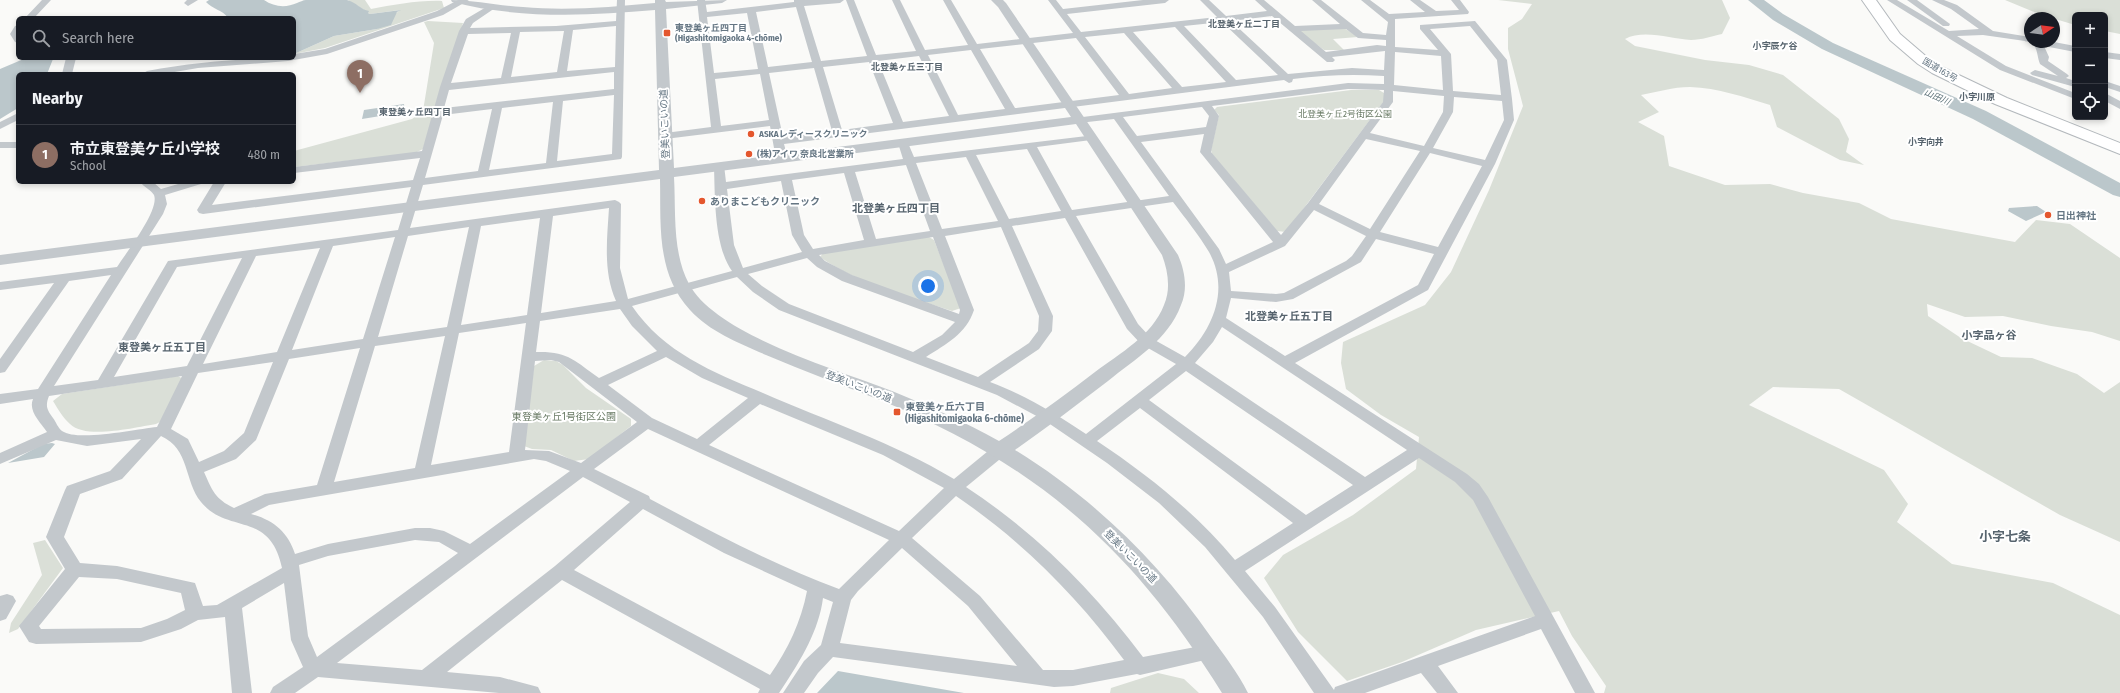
<!DOCTYPE html>
<html lang="en">
<head>
<meta charset="utf-8">
<style>
	:root { --surface:#171b24; --page:#242831; --text:#f1f3f6; --muted:#9ea1a6; --line:#363941; --accent:#e4572e }
	body { margin:0; font-family:"Fira Sans Condensed","Noto Sans JP",sans-serif; background:var(--page); color:var(--text) }
	.controls { position:absolute; right:12px; top:12px; display:grid; overflow:hidden; border-radius:6px; box-shadow:0 2px 6px #0003 }
	.controls button { width:36px; height:36px; display:grid; place-items:center; padding:0; border:0; border-bottom:1px solid var(--line); background:var(--surface); color:var(--text); font:20px sans-serif }
	.compass { position:absolute; left:2024px; top:12px; width:36px; height:36px; border-radius:50%; background:var(--surface); box-shadow:0 2px 6px #0003; rotate:77deg }
	.you { position:absolute; left:928px; top:286px; width:14px; height:14px; margin:-10px; border:3px solid #fff; border-radius:50%; background:#1a73e8; box-shadow:0 0 0 6px #1a73e833 }
	.badge { display:grid; place-items:center; width:26px; height:26px; border-radius:50%; background:var(--accent); color:#fff; font-size:13px; font-weight:700 }
	.pin { position:absolute; translate:-50% -33px; filter:drop-shadow(0 1px 2px #0008) }
	.pin::after { content:''; position:absolute; top:21px; width:14px; height:12px; background:inherit; clip-path:polygon(0 0,100% 0,50% 100%) }
	.list { margin:0; padding:0; list-style:none }
	h2 { display:flex; justify-content:space-between; align-items:center; height:52px; margin:0; padding:0 16px; font-size:17px }
	h2 small { font-size:13px; font-weight:400; color:var(--muted) }
	.list li { display:grid; grid-template-columns:26px 1fr auto; gap:12px; align-items:center; box-sizing:border-box; height:60px; padding:0 16px; border-top:1px solid var(--line) }
	.list b { display:block; font-size:15px; white-space:nowrap }
	.list p { margin:0; font-size:13px; white-space:nowrap; color:var(--muted) }
	.list em { font-size:13px; font-style:normal; color:var(--muted) }
	.icon { flex:none; width:22px; height:22px; fill:none; stroke:currentColor; stroke-width:2; stroke-linecap:round; stroke-linejoin:round }
	.map { position:relative; flex:none; width:2120px; height:693px; overflow:hidden }
	.search { position:absolute; background:var(--surface); box-shadow:0 2px 6px #0003; left:16px; top:16px; width:280px; height:44px; display:flex; align-items:center; gap:10px; box-sizing:border-box; padding:0 14px; border-radius:6px; color:var(--muted); font-size:15px }
	.panel { position:absolute; background:var(--surface); box-shadow:0 2px 6px #0003; left:16px; top:72px; width:280px; height:112px; border-radius:6px }
	.map>svg:first-child { display:block }
	.green { fill:#dadfd7 }
	.water { fill:#bbc7cb }
	.lines { fill:none; stroke-linecap:round; stroke-linejoin:round }
	.river { fill:#bbc7cb; fill-rule:evenodd }
	.trunk-casing { stroke:#b4b9bd; stroke-width:2 }
	.minor { fill:#c3c8cc; fill-rule:evenodd }
	.tertiary { fill:#c3c8cc; fill-rule:evenodd }
	.trunk { fill:#fff; fill-rule:evenodd }
	.poi-dot { fill:#e4572e; stroke:#fff; stroke-width:1.5 }
	.labels { text-anchor:middle; stroke-width:4; stroke-linejoin:round; paint-order:stroke }
	.far-neighbourhood-label { font-size:9px; font-weight:bold; fill:#57646e; stroke:#fff }
	.far-poi-label { font-size:9px; font-weight:bold; fill:#657683; stroke:#fff; text-anchor:start }
	.far-street-label { font-size:9px; fill:#657683; stroke:#fff }
	.far-water-label { font-size:9px; font-style:italic; fill:#60757c; stroke:#fff }
	.far-park-label { font-size:9px; fill:#687a64; stroke:#fff }
	.street-label { font-size:10px; fill:#657683; stroke:#fff }
	.poi-label { font-size:10px; font-weight:bold; fill:#657683; stroke:#fff; text-anchor:start }
	.park-label { font-size:10px; fill:#687a64; stroke:#fff }
	.neighbourhood-label { font-size:11px; font-weight:bold; fill:#57646e; stroke:#fff }
	.near-neighbourhood-label { font-size:13px; font-weight:bold; fill:#57646e; stroke:#fff }
</style>
</head>
<body>
<div class="map">
<svg width="2120" height="693" viewBox="0 0 2120 693">
	<rect width="100%" height="100%" fill="#fafaf8"/>
	<!-- green -->
	<path class="green" d="M348,0H365L371,9C393,5 420,0 442,1L444,8L325,48L294,54L334,36L377,29L400,10L370,14Z
		M1498,0H1722L1730,18L1722,34C1713,36 1701,40 1691,40C1671,39 1644,29 1625,39L1635,46L1705,60L1749,65L1783,75L1839,119L1849,139L1846,152L1864,165L1840,160L1777,127L1770,105C1744,97 1718,88 1690,87C1673,87 1657,92 1641,95L1659,112L1638,122L1664,136L1669,166L1725,185L1770,184L1803,193L1859,203L1891,219L2015,242L2036,220L2070,224L2120,258V341L2092,332L2051,326L2003,316L1965,317L1927,304L1928,316L1961,338L2001,357L2032,358L2077,374L2104,393L2120,382V542L2060,515L1839,389L1773,387L1749,405L1884,470L1908,504L1897,522L1952,564L2053,583L2120,615V693H1604L1606,686L1572,636L1559,611L1476,630L1402,662L1347,681L1298,632L1264,578L1283,555L1353,515L1416,469L1419,437L1381,415L1346,389L1341,363L1343,342L1425,305L1451,272L1489,190L1523,106L1508,49V28L1522,19L1532,4Z
		M2005,0H2120V34L2105,31V15H2075V25L2039,14Z
		M428,21L463,23L423,149L415,153L294,167V151L412,119L423,111L434,43L424,22Z
		M1344,28L1358,37L1333,39L1344,50H1324L1300,32L1302,29Z
		M1351,90H1379L1384,93V101L1286,232L1277,231L1212,154L1211,150L1219,115L1214,110L1217,107Z
		M929,237L934,240L961,308L952,311C908,296 859,284 820,257L824,252Z
		M544,360L556,361L563,365L586,388L631,419V426L589,459L574,461L551,450L532,449L524,446L534,366Z
		M178,376L183,379L162,421L156,424C136,427 86,440 70,424C63,418 58,409 53,401L62,394Z
		M45,540L63,568L18,629L9,633L11,623L42,575L33,543Z
		M1158,673L1184,679L1199,693H1110L1111,688Z"/>
	<!-- water -->
	<path class="water" d="M209,0H264C274,7 286,8 297,3C300,2 303,0 306,0C318,0 335,0 347,0C356,2 361,10 369,11L368,13L370,14L401,10L397,12L391,25L377,29L334,36L294,54V18H228C223,10 212,9 206,2Z
		M26,58L53,59L47,74H18V108L0,119V69Z
		M404,104L405,112L362,119L364,110Z
		M2037,206L2046,212L2026,221L2008,211L2009,208Z
		M52,443L55,444L44,457L8,463L43,444Z
		M838,671L964,693H817Z"/>
	<g class="lines">
		<!-- river -->
		<path class="river" d="M1748,0H1764L1783,14L1833,43L1986,111L2120,183V197L2113,195L1973,119L1822,49L1773,20Z"/>
		<!-- trunk casing -->
		<g class="trunk-casing">
			<path id="trunk" d="M1862,0H1876L1900,34L1928,58L1942,67L2007,98L2120,143V154L1995,104L1932,73L1918,64L1890,40Z"/>
		</g>
		<!-- minor -->
		<path class="minor" d="M42,0H51L34,18H25Z
			M187,0H198L188,6L184,3Z
			M458,0H469L443,15L327,54L288,61L198,68L163,74H142L147,71C196,62 244,58 294,58V54L325,49L437,11Z
			M617,0H625L622,157L621,159L423,185L410,228L615,200L619,202L621,204L620,268L628,299L732,271C714,246 715,197 714,167L716,165H724L726,182L903,159L898,143L903,140L908,143L914,157L1095,135L1096,137L1095,139L1091,140L1037,147L1072,210L1169,196L1114,119L1079,123L1075,122L1074,120L1075,118L1348,83L1384,84V76C1353,74 1324,75 1293,79L1292,82L1289,83L1284,80L784,144L788,159L782,162L776,159L770,126L665,139L660,136L665,133L711,127L697,0H705L707,12L794,2V0H844L840,3L804,6L821,61L867,56L846,0H854L876,55L916,51L892,0H900L925,50L968,45L943,0H951L977,44L1073,33L1048,0H1056L1063,9L1143,0H1169L1165,3L1067,14L1081,32L1217,17L1200,0H1209L1226,16L1267,11L1255,0H1264L1295,26L1340,24L1312,0H1321L1363,33L1386,35L1388,22L1361,0H1370L1389,14L1425,12L1410,0H1420L1436,11L1459,10L1451,0H1460L1469,12L1468,14L1395,19V47L1438,50L1420,29V25L1475,21L1507,60L1512,99L1514,120L1495,164L1428,290L1295,363L1467,474L1479,484L1488,497L1595,693H1575L1541,629L1438,666L1458,693H1437L1421,673L1365,693H1314L1263,617L1205,547L1159,503L1107,463L1044,420L997,395L779,310L753,292L737,277L632,306C664,353 713,372 763,393C827,421 894,443 954,479L993,447L999,446L1005,447L1007,451L1005,455L966,487C1036,533 1093,590 1143,657L1211,644L1218,647L1220,652L1218,657L1140,675L1137,674L1073,686L1054,687L833,657L818,673L804,693H783L804,661L821,645L833,602L823,598C819,630 801,660 783,687L779,693H758L760,689L562,580L447,672L500,677L538,687L541,693H499L318,677L295,693H270L273,687L303,667L291,640L284,583L242,608L252,693H232L225,617L198,620L181,629L141,642L36,644L29,642L19,626L65,569L46,537L65,490L67,486L110,471L141,439L87,446L56,440L0,464V453L47,432C40,422 28,411 33,399L0,404V394L38,389L111,275L69,281L5,372L0,373V359L54,283L0,290V282L117,267C126,253 160,210 154,195C151,190 144,187 140,182H153L161,189L185,182H203L201,184L165,195L167,204L163,214L54,386L98,380L168,261L398,230L411,187L203,214L199,213L197,210L214,182H226L212,205L413,180L420,158L294,173V167L422,151L440,87L459,31L466,19L488,6L495,8L473,23L470,28L556,26L616,21ZM796,7L812,62L768,67L756,12ZM747,13L758,69L714,73L707,17ZM1272,16L1327,62H1333L1335,60L1332,57L1385,51L1384,70L1352,68L1288,74L1231,21ZM1222,22L1278,75L1236,80L1184,26ZM616,26L615,67L567,71L573,30ZM1470,26L1497,60L1501,95L1453,91L1451,54L1430,29ZM1175,27L1226,82L1182,87L1133,32ZM1346,29L1358,38L1386,40V46L1377,45L1326,52L1301,31ZM564,31L557,72L511,77L520,32ZM511,33L501,78L451,83L468,34ZM1124,33L1172,88L1129,94L1085,37ZM1076,38L1119,95L1015,108L980,49ZM971,50L1005,109L958,115L928,55ZM1395,52L1441,56L1443,90L1394,85ZM919,56L949,116L903,122L878,61ZM869,62L893,123L842,130L823,67ZM814,68L832,131L783,137L769,73ZM614,72V89L444,108L449,90ZM760,74L769,120L721,126L715,79ZM1348,89L1384,90L1383,102L1308,203L1281,235L1211,152L1219,116L1212,106ZM1393,91L1444,96L1443,112L1424,146L1370,133L1393,102ZM614,95L612,154L557,161L563,101ZM1454,97L1502,101L1504,120L1485,160L1433,148L1453,112ZM553,102L546,163L489,170L502,108ZM1202,107L1209,116L1206,127L1137,136L1123,117ZM492,109L478,171L425,178L443,115ZM1204,134L1200,152L1273,242L1226,264L1219,249L1141,142ZM1366,139L1420,151L1370,229L1319,204ZM1027,149L1061,211L1009,219L976,155ZM1430,153L1482,166L1438,247L1380,232ZM966,157L998,221L942,229L916,163ZM906,165L930,231L876,239L855,172ZM844,173L864,240L813,249L804,235L792,180ZM781,181L792,235L802,252L743,268L734,245L727,189ZM1173,202C1185,218 1199,235 1209,252C1230,290 1213,329 1185,357L1151,338L1138,324L1076,216ZM609,208C607,240 603,272 616,301L541,313L553,216ZM1314,210L1366,236L1352,256L1346,261L1284,293L1276,294L1231,291L1229,272L1285,246ZM540,218L527,315L461,325L481,226ZM1065,218L1127,329L1141,344L1176,364L1086,434C1056,414 1025,395 990,382L1039,349L1052,331L1053,316L1012,226ZM469,227L447,327L378,337L408,236ZM1001,227L1039,316L1038,331L1029,343L978,377L926,357C946,344 966,334 974,310L945,236ZM395,237L363,339L292,350L333,246ZM933,237L960,310L959,314L852,275L825,261L819,255ZM1376,239L1434,254L1418,285L1285,356L1226,318L1231,298L1276,302L1293,299L1361,262ZM320,248L277,352L203,364L256,256ZM242,258L187,366L114,377L177,267ZM807,258L817,267L842,281L955,322L942,335L913,352L789,304L762,286L748,274ZM620,309L632,326L657,351L599,378C575,361 568,351 536,352L540,321ZM526,323L509,452L431,465L459,333ZM1222,327L1407,450L1365,477L1195,363L1213,342ZM445,336L415,468L334,482L375,346ZM360,348L317,485L265,494L234,508C215,499 212,490 204,472L236,459L256,440L289,359ZM666,357L702,378L748,398L697,439L652,418L608,385ZM551,360L559,362L637,422L581,463L549,451L525,450L535,361ZM273,362L244,433L224,451L199,462L188,439L171,429L198,373ZM1186,371L1353,485L1306,515L1149,400ZM182,376L157,427C136,429 78,442 62,431C58,428 56,422 53,418C47,410 45,406 49,396ZM760,404L883,455L944,488L899,531L709,445ZM1140,408L1293,523L1235,560C1196,513 1148,475 1097,441ZM648,429L889,540L839,589C774,565 712,532 650,499L649,496L594,469ZM161,436C190,449 184,481 201,502C228,535 270,510 282,568L217,605L203,606L195,583L117,566L80,563L64,537L80,494L122,479ZM1419,458L1455,482L1473,500L1535,616L1335,687L1334,690L1275,607L1245,571ZM534,459L546,461L570,471L470,544L444,531L430,528H415L328,544L295,554C288,532 273,520 251,514L269,505L280,503ZM583,477L630,502L555,566L422,670L337,663ZM956,496C1022,541 1077,596 1124,660L1073,670H1043L980,596L912,538ZM643,509L724,553L807,591C801,622 788,649 770,675L574,570ZM415,540L439,542L458,553L317,657L308,636L299,565L328,556ZM902,548L968,606L1017,666L840,643L851,600L858,591ZM79,577L117,579L181,593L185,610L167,619L141,628L41,629L39,626Z
			M1887,0H1897L1949,31L1979,29L1951,9L1932,0H1944L1957,5L1993,31L2030,37V42H2054L2075,46V52L2044,46L2049,57L2048,61L2067,74L2069,76L2066,78L2075,81V87L2032,75L2030,73L2035,70L2058,76L2040,64C2037,57 2038,49 2032,42L1983,35L1957,36L2006,66L2075,93V99L2000,70Z
			M1907,0H1917L1950,24L1949,26H1943Z
			M18,25V43L15,42L10,34L15,26Z
			M2105,52L2120,54V60L2105,58Z
			M66,58H76L72,74H62Z
			M2105,81L2120,86V92L2105,87Z
			M2105,93L2120,101V109L2105,101Z
			M18,113V120L0,129V122Z
			M0,142H18V148H0Z
			M7,594L13,596L16,601L6,619L0,621V596Z"/>
		<!-- tertiary -->
		<path class="tertiary" d="M451,0C475,0 499,6 523,7C567,11 611,7 655,3V0H665L666,2L727,0L722,3L666,9L674,168L1071,117L998,7L991,0H1003L1006,3L1178,255C1185,271 1188,289 1181,305C1168,340 1135,359 1108,381C1077,405 1046,428 1015,450C1093,498 1159,562 1211,637C1224,655 1238,673 1248,693H1222C1133,549 1037,464 880,400C842,385 804,371 766,355C739,343 710,332 690,310C656,273 661,225 660,179L0,265V255L659,170L655,10C587,16 519,19 452,2ZM1076,124L1162,255C1168,271 1171,289 1164,305C1152,336 1120,353 1095,372C1064,396 1032,419 999,441C965,422 929,406 892,391C839,370 716,335 689,284C672,252 676,212 674,177Z"/>
		<!-- trunk -->
		<use href="#trunk" class="trunk"/>
	</g>
	<!-- markers -->
	<g class="poi-dot">
		<rect x="663" y="29" width="8" height="8" rx="2"/>
		<circle cx="751" cy="134" r="4"/>
		<circle cx="749" cy="154" r="4"/>
		<circle cx="702" cy="201" r="4"/>
		<circle cx="2048" cy="215" r="4"/>
		<rect x="893" y="408" width="8" height="8" rx="2"/>
	</g>
	<g class="labels">
		<!-- far-neighbourhood labels -->
		<g class="far-neighbourhood-label">
			<text x="1244" y="27">北登美ヶ丘二丁目</text>
			<text x="1775" y="49">小字辰ケ谷</text>
			<text x="907" y="70">北登美ヶ丘三丁目</text>
			<text x="1977" y="100">小字川原</text>
			<text x="415" y="115">東登美ヶ丘四丁目</text>
			<text x="1926" y="145">小字向井</text>
		</g>
		<!-- far-poi labels -->
		<g class="far-poi-label">
			<text x="675" y="31">東登美ヶ丘四丁目<tspan x="675" dy="10">(Higashitomigaoka 4-chōme)</tspan></text>
			<text x="759" y="137">ASKAレディースクリニック</text>
			<text x="757" y="157">(株)アイワ 奈良北営業所</text>
		</g>
		<!-- far-street labels -->
		<g class="far-street-label">
			<text transform="translate(1940 70) rotate(30)" y="3">国道163号</text>
		</g>
		<!-- far-water labels -->
		<g class="far-water-label">
			<text transform="translate(1937 97) rotate(24)" y="3">山田川</text>
		</g>
		<!-- far-park labels -->
		<g class="far-park-label">
			<text x="1345" y="117">北登美ヶ丘2号街区公園</text>
		</g>
		<!-- street labels -->
		<g class="street-label">
			<text transform="translate(664 124) rotate(-92)" y="4">登美いこいの道</text>
			<text transform="translate(859 386) rotate(21)" y="4">登美いこいの道</text>
			<text transform="translate(1131 556) rotate(45)" y="4">登美いこいの道</text>
		</g>
		<!-- poi labels -->
		<g class="poi-label">
			<text x="710" y="205">ありまこどもクリニック</text>
			<text x="2056" y="219">日出神社</text>
			<text x="905" y="410">東登美ヶ丘六丁目<tspan x="905" dy="12">(Higashitomigaoka 6-chōme)</tspan></text>
		</g>
		<!-- park labels -->
		<g class="park-label">
			<text x="564" y="420">東登美ヶ丘1号街区公園</text>
		</g>
		<!-- neighbourhood labels -->
		<g class="neighbourhood-label">
			<text x="896" y="212">北登美ヶ丘四丁目</text>
			<text x="1289" y="320">北登美ヶ丘五丁目</text>
			<text x="1989" y="339">小字品ヶ谷</text>
			<text x="162" y="351">東登美ヶ丘五丁目</text>
		</g>
		<!-- near-neighbourhood labels -->
		<g class="near-neighbourhood-label">
			<text x="2005" y="541">小字七条</text>
		</g>
	</g>
</svg>
<div class="controls">
<button>+</button>
<button>−</button>
<button><svg class="icon" aria-label="locate" viewBox="0 0 24 24"><circle cx="12" cy="12" r="6"/><path d="M12 2v4M12 18v4M2 12h4M18 12h4"/></svg></button>
</div>
<svg class="compass" viewBox="-18 -18 36 36"><path d="M0-13l5 13h-10z" fill="#e53935"/><path d="M0 13l5-13h-10z" fill="#9ea1a6"/></svg>
<div class="you"></div>
<div class="pin badge" style="left:360px;top:93px;background:#8d6e63">1</div>
<div class="search"><svg class="icon" aria-label="search" viewBox="0 0 24 24"><circle cx="10" cy="10" r="6"/><path d="M15 15l6 6"/></svg>Search here</div>
<section class="panel">
<h2>Nearby<small></small></h2>
<ul class="list">
<li><span class="badge" style="background:#8d6e63">1</span><div><b>市立東登美ケ丘小学校</b><p>School</p></div><em>480 m</em></li>
</ul>
</section>
</div>
</body>
</html>
